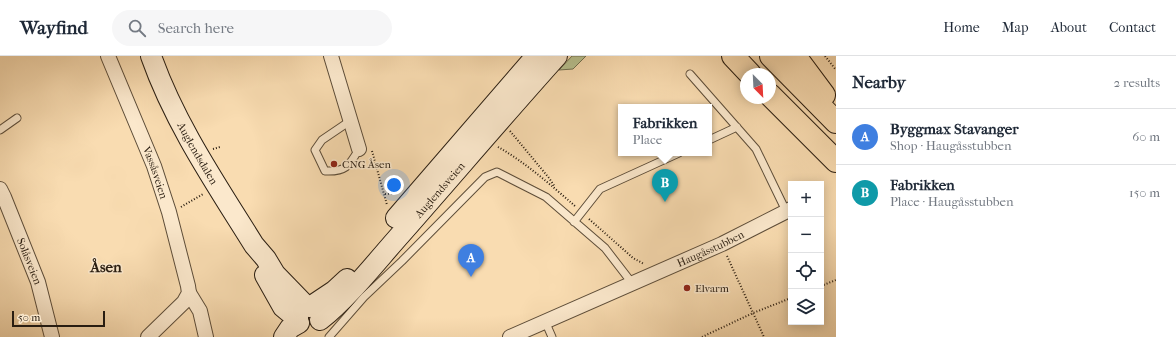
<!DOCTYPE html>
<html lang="en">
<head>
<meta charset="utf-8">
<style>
	:root { --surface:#fff; --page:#f6f6f7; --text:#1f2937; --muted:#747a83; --line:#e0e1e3; --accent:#8f2418 }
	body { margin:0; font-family:"IM FELL French Canon",serif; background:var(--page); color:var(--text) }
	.controls { position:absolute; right:12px; bottom:12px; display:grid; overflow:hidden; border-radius:0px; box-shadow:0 2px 10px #0003 }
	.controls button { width:36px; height:36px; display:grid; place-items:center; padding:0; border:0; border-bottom:1px solid var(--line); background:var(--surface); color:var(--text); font:20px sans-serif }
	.compass { position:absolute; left:740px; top:12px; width:36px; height:36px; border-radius:50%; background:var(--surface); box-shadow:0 2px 10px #0003; rotate:156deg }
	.scale { position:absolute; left:12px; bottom:10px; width:93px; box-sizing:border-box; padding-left:4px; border:2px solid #291d11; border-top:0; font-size:11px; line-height:14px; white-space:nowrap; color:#291d11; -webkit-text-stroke:3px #fbe8cc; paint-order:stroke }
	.you { position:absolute; left:394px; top:129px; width:14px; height:14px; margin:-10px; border:3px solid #fff; border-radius:50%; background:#1a73e8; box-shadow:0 0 0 6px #1a73e833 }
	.badge { display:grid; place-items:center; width:26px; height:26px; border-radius:50%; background:var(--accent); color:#fff; font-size:13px; font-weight:700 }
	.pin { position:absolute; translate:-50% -33px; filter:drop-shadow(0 1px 2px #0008) }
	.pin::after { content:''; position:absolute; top:21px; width:14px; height:12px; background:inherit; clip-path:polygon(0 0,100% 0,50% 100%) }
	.popup { position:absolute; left:618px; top:48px; width:94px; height:52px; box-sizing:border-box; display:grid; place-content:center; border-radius:0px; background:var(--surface); filter:drop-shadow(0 1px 3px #0005); font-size:13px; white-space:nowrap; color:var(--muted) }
	.popup b { font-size:15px; color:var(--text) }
	.popup::after { content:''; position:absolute; left:50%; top:100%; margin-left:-8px; border:8px solid transparent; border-top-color:var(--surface) }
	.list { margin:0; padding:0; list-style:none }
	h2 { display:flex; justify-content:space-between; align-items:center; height:52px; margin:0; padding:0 16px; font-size:17px }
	h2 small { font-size:13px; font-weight:400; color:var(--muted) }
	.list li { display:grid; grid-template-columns:26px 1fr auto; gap:12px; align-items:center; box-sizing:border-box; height:56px; padding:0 16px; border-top:1px solid var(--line) }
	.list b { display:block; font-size:15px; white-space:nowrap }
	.list p { margin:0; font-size:13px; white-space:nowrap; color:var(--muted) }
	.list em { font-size:13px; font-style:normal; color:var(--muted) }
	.icon { flex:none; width:22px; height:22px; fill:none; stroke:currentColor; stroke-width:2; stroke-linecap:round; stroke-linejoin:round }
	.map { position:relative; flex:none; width:836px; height:281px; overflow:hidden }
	header { display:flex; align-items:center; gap:24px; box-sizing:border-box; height:56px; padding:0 20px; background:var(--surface); border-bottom:1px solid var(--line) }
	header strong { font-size:19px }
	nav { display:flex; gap:22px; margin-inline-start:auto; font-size:14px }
	.search { width:280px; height:36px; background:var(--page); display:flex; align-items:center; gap:10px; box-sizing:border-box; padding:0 14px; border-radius:22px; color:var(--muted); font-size:15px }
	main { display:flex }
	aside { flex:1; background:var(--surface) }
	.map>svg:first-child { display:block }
	.green { fill:#b8c290; stroke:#707050 }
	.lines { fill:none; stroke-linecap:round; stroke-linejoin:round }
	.lane-casing { stroke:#5d4d39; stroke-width:9 }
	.street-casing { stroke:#5d4d39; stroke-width:16 }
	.secondary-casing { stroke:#291d11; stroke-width:22 }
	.highway-casing { stroke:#291d11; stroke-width:24 }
	.path { stroke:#291d11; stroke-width:2; stroke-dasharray:1 2; stroke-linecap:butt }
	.lane { stroke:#fbe8cc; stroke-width:7 }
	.street { stroke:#fbe8cc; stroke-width:14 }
	.secondary { stroke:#fbe8cc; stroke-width:20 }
	.highway { stroke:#f9dcb1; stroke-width:22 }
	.poi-dot { fill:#8f2418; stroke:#fbe8cc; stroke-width:1.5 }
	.labels { text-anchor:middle; stroke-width:3; stroke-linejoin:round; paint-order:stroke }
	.street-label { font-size:11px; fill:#291d11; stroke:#fbe8cc }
	.poi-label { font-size:11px; fill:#291d11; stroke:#fbe8cc; text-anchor:start }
	.district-label { font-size:15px; font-weight:bold; fill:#291d11; stroke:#fbe8cc }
</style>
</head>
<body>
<header>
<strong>Wayfind</strong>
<div class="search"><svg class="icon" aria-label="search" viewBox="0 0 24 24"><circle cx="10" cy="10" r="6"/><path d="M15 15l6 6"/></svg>Search here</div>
<nav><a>Home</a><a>Map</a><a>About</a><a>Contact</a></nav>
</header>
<main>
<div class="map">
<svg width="836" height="281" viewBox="0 0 836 281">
	<rect width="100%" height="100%" fill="#f9dcb1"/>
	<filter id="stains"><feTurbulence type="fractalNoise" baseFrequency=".005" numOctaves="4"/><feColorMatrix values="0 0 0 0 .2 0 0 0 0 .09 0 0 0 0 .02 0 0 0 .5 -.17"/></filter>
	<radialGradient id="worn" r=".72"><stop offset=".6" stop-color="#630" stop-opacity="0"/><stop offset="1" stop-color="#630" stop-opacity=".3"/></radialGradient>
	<!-- green -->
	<path class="green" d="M572,0H586L573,13L559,14Z"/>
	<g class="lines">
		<!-- lane casing -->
		<g class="lane-casing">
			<path id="lane" d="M690,18L756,93L786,155
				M350,65L322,84L315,94L325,115C346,116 349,110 359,93
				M0,74L17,62
				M709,84L737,71
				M574,166L600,133L679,97
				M545,265L552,281
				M329,281L364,241L402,205L485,121L497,116L546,141L605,192L632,227"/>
		</g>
		<!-- street casing -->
		<g class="street-casing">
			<g id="street">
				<path id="s1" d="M108,0L154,110L169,156L188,230L189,237L184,246L148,281"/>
				<path d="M331,0L359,93"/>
				<path id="s2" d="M0,133L4,141L38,226L52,281"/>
				<path d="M189,237L200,255L206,281"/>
				<path id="s3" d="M510,281L722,188L791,153"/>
			</g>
		</g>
		<!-- secondary casing -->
		<g class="secondary-casing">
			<g id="secondary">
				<path id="s4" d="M151,0C175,68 216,128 254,189L266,203L275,218L307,251"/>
				<path d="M396,162L536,0"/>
				<path d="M265,219L283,251L289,256L298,262"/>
				<path d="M310,251L334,235L347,223"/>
				<path id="s5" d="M320,264C349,241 376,206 401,178C453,119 504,59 557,0"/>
				<path d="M284,281L290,272L299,267"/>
			</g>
		</g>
		<!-- highway casing -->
		<g class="highway-casing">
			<path id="highway" d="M733,0L750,18
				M771,0L836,66
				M795,0L824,39
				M770,39L836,105"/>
		</g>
		<!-- path -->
		<path class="path" d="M825,0L836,14
			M510,75L549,122L555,131
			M498,91C525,106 552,130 575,150
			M213,93L220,91
			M372,95L387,149
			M385,138L397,137
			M181,151L203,138
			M589,163L633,202L644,208
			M727,200L764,281
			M821,230L836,224
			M702,281L753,257L791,242"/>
		<!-- lane -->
		<use href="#lane" class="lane"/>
		<!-- street -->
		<use href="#street" class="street"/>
		<!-- secondary -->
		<use href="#secondary" class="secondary"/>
		<!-- highway -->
		<use href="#highway" class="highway"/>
	</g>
	<!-- markers -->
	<g class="poi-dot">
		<circle cx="334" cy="108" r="4"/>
		<circle cx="687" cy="232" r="4"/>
	</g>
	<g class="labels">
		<!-- street labels -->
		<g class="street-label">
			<text dy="4" stroke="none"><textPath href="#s4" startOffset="108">Auglendsdalen</textPath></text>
			<text dy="4" stroke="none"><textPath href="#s1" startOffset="126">Vassåsveien</textPath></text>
			<text dy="4" stroke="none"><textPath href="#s5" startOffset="177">Auglendsveien</textPath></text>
			<text dy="4" stroke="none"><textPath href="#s3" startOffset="219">Haugåsstubben</textPath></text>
			<text dy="4" stroke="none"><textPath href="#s2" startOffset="78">Solåsveien</textPath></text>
		</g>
		<!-- poi labels -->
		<g class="poi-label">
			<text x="342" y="112">CNG Åsen</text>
			<text x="695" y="236">Elvarm</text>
		</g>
		<!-- district labels -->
		<g class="district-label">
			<text x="106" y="216">Åsen</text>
		</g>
	</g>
	<rect width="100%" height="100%" filter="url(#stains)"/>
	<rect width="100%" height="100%" fill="url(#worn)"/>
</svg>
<div class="controls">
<button>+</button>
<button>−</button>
<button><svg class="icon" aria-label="locate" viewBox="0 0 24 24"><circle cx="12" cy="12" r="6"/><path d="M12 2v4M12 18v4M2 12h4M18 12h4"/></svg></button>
<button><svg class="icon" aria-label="layers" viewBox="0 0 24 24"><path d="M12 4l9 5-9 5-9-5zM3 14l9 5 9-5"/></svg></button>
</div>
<svg class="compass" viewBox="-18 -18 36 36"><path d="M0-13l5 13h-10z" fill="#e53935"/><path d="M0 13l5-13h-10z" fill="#747a83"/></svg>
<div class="scale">50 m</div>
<div class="you"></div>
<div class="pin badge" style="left:471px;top:221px;background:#3f7fe0">A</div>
<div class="pin badge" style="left:665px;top:146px;background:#0f9aa8">B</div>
<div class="popup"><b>Fabrikken</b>Place</div>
</div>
<aside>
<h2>Nearby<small>2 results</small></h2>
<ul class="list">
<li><span class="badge" style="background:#3f7fe0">A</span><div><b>Byggmax Stavanger</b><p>Shop · Haugåsstubben</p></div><em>60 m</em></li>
<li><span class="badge" style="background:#0f9aa8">B</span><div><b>Fabrikken</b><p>Place · Haugåsstubben</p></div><em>150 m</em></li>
</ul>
</aside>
</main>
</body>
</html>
